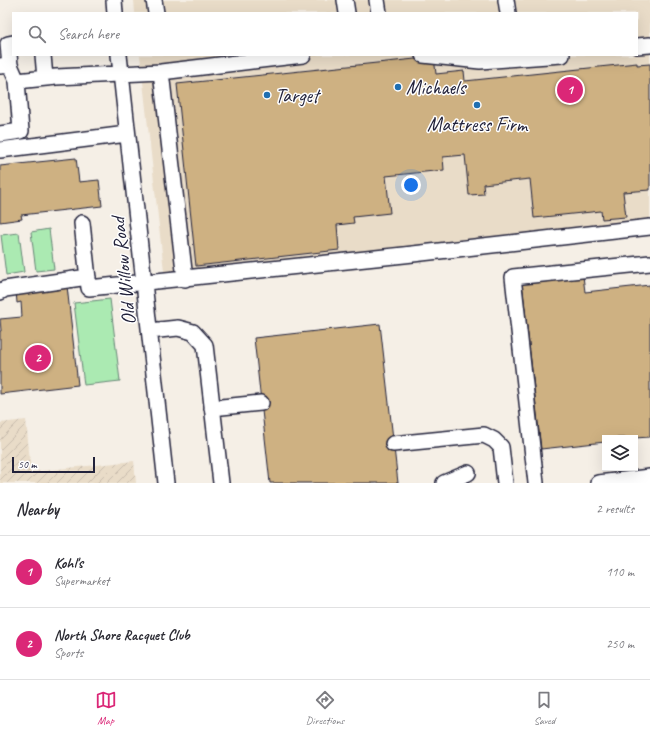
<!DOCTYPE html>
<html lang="en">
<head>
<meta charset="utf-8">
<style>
	:root { --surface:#fff; --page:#f2f2f3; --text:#2b2b33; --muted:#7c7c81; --line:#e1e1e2; --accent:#db2777 }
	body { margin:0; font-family:Caveat,sans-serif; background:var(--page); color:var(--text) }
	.controls { position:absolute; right:12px; bottom:12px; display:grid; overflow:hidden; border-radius:0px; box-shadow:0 4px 16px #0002 }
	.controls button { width:36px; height:36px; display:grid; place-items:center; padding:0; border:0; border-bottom:1px solid var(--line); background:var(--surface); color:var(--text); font:20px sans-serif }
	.scale { position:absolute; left:12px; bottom:10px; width:83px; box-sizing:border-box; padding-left:4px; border:2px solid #22223b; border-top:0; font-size:11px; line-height:14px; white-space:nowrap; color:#22223b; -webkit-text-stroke:3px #fff; paint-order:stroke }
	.you { position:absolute; left:411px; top:185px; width:14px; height:14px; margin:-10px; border:3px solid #fff; border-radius:50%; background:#1a73e8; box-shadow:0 0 0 6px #1a73e833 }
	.badge { display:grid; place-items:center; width:26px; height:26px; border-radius:50%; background:var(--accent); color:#fff; font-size:13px; font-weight:700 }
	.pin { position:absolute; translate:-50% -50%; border:2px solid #fff; box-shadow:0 1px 4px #0006 }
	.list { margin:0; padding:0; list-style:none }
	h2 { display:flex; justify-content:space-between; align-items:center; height:52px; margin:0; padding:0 16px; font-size:17px }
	h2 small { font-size:13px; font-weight:400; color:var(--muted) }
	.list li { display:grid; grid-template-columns:26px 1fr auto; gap:12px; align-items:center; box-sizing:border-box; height:72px; padding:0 16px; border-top:1px solid var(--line) }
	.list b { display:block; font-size:15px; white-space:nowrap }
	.list p { margin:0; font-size:13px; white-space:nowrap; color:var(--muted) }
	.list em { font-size:13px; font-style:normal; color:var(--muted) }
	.icon { flex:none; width:22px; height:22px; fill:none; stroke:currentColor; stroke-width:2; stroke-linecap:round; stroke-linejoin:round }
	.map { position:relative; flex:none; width:650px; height:483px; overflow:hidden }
	.search { position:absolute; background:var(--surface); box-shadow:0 4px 16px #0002; left:12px; right:12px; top:12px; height:44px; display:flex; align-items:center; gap:10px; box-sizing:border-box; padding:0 14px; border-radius:0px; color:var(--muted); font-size:15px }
	.sheet { height:196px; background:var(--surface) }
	nav { display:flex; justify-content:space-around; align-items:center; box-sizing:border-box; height:56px; border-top:1px solid var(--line); background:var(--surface); font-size:11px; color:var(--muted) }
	nav a { display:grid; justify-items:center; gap:2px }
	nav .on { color:var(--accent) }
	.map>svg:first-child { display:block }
	.built { fill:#e9dcc8 }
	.industrial { fill:url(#industrial-furrows) }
	.pitch { fill:#abeab2; stroke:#668676 }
	.building { fill:#ceb182; stroke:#22223b }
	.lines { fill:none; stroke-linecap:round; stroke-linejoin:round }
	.minor-casing { stroke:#22223b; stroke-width:18 }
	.minor { stroke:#fff; stroke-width:15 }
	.poi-dot { fill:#1f6fb2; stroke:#fff; stroke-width:1.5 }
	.labels { text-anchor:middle; stroke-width:3; stroke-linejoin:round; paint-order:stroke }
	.poi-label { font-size:20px; fill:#22223b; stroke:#fff; text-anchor:start }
	.street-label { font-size:20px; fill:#22223b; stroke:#fff }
</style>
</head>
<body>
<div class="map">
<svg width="650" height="483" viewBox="0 0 650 483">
	<defs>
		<pattern id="industrial-furrows" width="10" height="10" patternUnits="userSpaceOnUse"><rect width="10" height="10" fill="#e9dcc8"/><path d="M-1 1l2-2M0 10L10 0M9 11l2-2" fill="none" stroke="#c8bcad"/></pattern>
	</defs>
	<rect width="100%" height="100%" fill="#f5efe6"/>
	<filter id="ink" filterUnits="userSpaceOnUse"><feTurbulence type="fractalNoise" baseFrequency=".025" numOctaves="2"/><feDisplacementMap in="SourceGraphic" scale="8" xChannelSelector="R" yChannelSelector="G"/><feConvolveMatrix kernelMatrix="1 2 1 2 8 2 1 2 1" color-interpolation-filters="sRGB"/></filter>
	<g filter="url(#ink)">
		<!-- built -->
		<path class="built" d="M134,0H650V232L165,280L140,55H637V13H135Z"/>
		<!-- industrial -->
		<path class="industrial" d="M26,420L31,472L134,461L136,483H0V423Z"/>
		<!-- pitch -->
		<path class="pitch" d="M49,229L54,269L36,271L31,232Z
			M19,233L24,272L6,275L1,235Z
			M110,299L120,381L84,385L74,303Z"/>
		<!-- building -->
		<path class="building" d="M434,57L436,74L464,71L465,81L637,63V65L650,64V190L623,192L626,217L602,219L601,211L534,218L530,179L483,184L484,194L469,195L465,155L443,157L444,170L386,176L390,213L353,217L354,223L337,225L339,250L196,266L177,84Z
			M76,158L79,182L99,180L102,206L21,215L22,219L0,222V166Z
			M583,276L585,292L650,285V437L635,438H605V442L541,449L522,283Z
			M67,286L78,385L0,394V331H1L0,319L22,317L21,302L17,303L16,291Z
			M380,324L398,483H270L254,338Z"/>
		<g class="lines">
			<!-- minor casing -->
			<g class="minor-casing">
				<path id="minor" d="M114,0L115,13
					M154,0L156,13
					M345,0L347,13
					M377,0L379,13
					M506,0L508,13
					M637,46L650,45
					M43,55L45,78
					M119,55L166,483
					M423,55L480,61L562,55
					M10,65L8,44L13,43
					M0,66L10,65L17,81L21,131L0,134
					M161,72L185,279
					M17,81L56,77L161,72L303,55
					M0,150L127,134
					M82,223L89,288L404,255L650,227
					M0,292L5,289L88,277
					M150,331L178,328L193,332L205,345L221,483
					M212,408L261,403
					M393,444L484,435L494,440L501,447L505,483
					M444,483L468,473
					M536,483L513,277L650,263
					M598,483L650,477"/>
			</g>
			<!-- minor -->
			<use href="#minor" class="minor"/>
		</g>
	</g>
	<!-- markers -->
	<g class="poi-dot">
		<circle cx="398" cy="87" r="4"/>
		<circle cx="267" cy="95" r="4"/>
		<circle cx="477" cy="105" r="4"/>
	</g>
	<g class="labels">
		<!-- poi labels -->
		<g class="poi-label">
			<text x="406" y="94">Michaels</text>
			<text x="275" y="102">Target</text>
			<text x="477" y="131" text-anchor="middle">Mattress Firm</text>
		</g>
		<!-- street labels -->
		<g class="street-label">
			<text transform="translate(123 271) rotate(-96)" y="7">Old Willow Road</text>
		</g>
	</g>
</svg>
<div class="controls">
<button><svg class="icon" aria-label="layers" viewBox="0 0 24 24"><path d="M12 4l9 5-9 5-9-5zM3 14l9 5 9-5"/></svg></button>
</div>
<div class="scale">50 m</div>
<div class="you"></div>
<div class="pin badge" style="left:570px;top:90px">1</div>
<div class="pin badge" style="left:38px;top:358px">2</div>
<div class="search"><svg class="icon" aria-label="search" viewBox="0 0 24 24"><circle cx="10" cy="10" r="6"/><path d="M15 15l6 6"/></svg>Search here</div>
</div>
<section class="sheet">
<h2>Nearby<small>2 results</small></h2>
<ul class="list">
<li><span class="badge">1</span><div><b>Kohl's</b><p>Supermarket</p></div><em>110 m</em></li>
<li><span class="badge">2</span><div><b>North Shore Racquet Club</b><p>Sports</p></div><em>250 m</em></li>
</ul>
</section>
<nav>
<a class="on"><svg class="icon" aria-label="map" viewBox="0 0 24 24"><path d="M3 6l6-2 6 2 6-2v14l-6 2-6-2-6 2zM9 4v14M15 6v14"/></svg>Map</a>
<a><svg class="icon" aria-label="directions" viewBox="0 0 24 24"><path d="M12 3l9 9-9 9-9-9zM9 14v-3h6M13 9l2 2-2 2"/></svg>Directions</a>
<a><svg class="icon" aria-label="saved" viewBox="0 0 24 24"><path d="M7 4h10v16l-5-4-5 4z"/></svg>Saved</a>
</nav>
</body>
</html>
